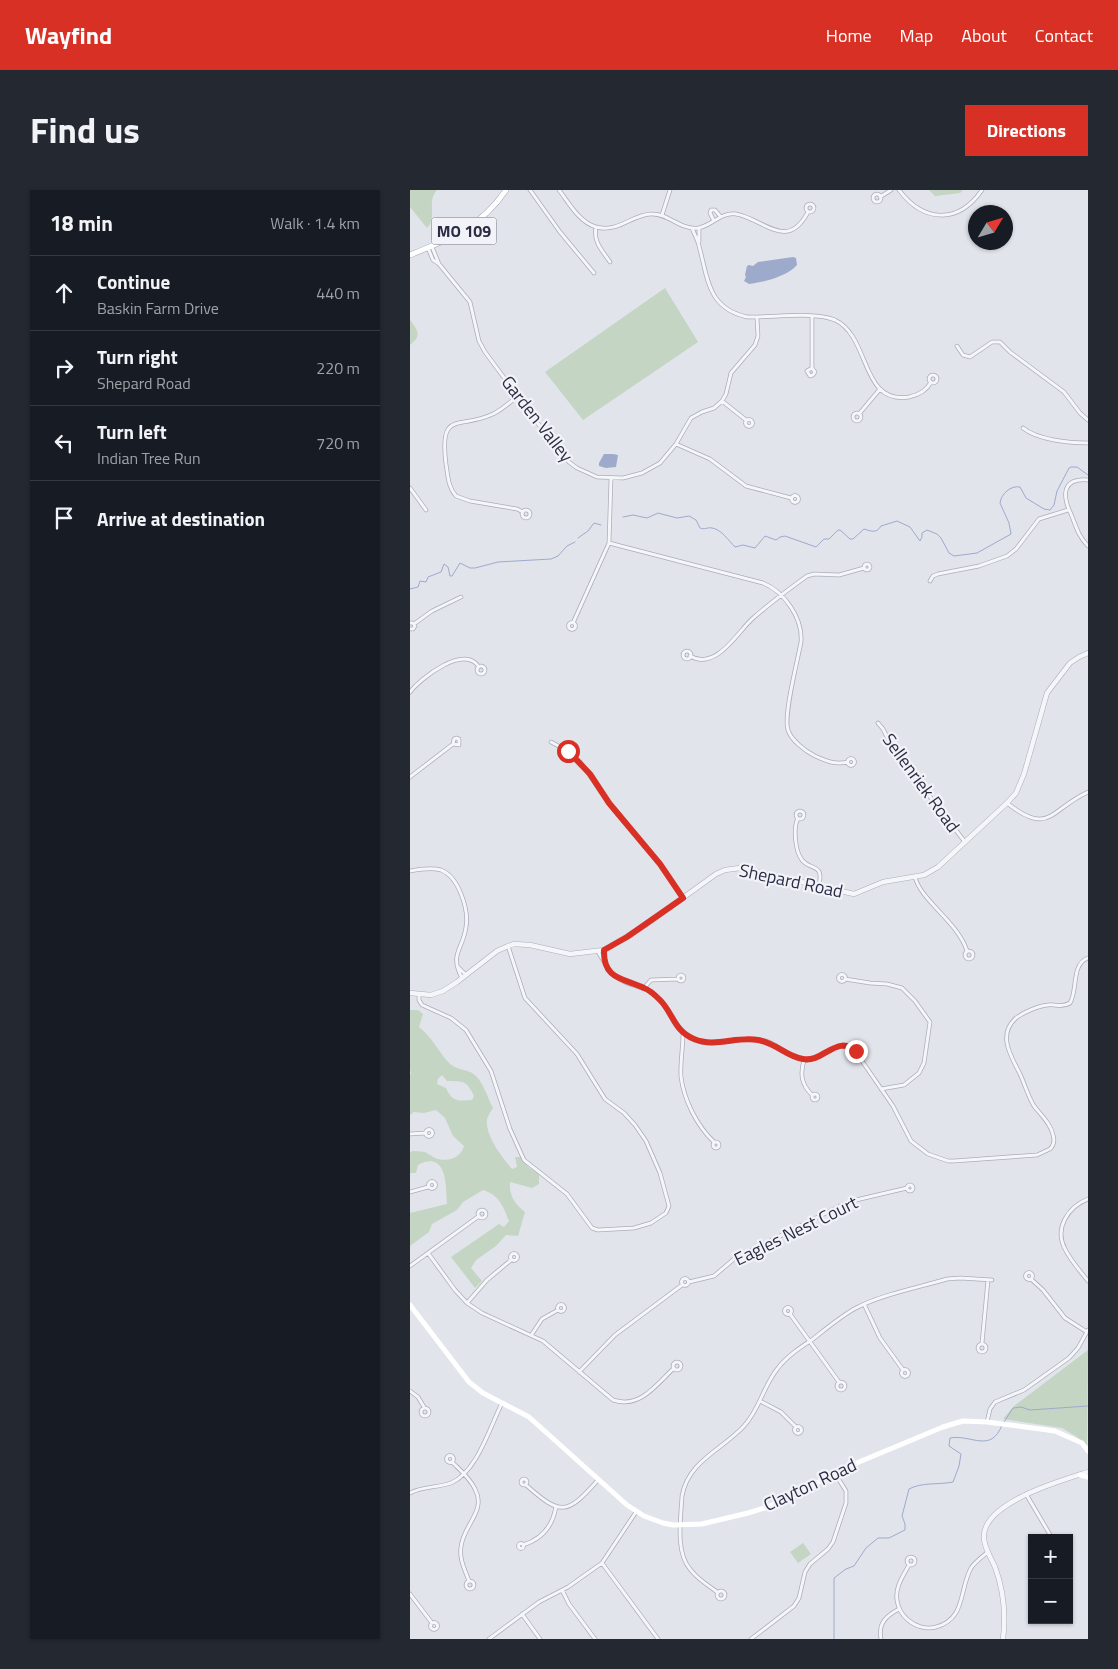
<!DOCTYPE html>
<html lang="en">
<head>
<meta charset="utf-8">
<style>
	:root { --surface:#171b24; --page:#242831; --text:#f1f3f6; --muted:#9ea1a6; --line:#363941; --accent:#d93025 }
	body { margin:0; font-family:"Titillium Web",sans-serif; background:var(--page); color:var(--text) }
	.controls { position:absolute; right:15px; bottom:15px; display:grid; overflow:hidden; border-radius:0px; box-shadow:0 1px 4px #0004 }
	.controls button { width:45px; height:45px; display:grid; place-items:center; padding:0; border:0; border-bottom:1px solid var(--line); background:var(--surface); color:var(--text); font:25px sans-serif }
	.compass { position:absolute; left:558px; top:15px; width:45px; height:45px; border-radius:50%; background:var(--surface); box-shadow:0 1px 4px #0004; rotate:52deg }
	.stop { position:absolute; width:15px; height:15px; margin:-11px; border:4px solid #d93025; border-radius:50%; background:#fff }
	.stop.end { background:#d93025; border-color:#fff; box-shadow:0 1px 5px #0008 }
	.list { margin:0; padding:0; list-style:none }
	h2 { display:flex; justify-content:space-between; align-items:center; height:65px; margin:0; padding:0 20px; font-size:21px }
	h2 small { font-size:16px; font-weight:400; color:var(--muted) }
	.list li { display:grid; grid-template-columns:32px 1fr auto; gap:15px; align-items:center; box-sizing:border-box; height:75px; padding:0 20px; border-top:1px solid var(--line) }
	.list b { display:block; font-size:19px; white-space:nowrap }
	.list p { margin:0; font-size:16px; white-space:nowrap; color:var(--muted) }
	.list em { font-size:16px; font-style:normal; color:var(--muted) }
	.icon { flex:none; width:28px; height:28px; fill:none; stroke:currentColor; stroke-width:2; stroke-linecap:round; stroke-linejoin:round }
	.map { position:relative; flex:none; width:678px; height:1449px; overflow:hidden; border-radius:0px }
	header { display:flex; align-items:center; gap:30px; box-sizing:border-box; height:70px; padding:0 25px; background:var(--accent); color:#fff }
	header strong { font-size:24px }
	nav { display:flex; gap:28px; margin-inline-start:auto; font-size:18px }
	.intro { display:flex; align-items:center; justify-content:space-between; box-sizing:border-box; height:120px; padding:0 30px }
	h1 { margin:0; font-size:35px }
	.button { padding:12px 22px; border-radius:0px; background:var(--accent); color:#fff; font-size:18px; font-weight:700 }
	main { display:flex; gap:30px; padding:0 30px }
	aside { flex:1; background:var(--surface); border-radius:0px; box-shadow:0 1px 4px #0004 }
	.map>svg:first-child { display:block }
	.green { fill:#c4d5c3; fill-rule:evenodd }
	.water { fill:#9daacc }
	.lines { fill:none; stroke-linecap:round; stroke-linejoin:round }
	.stream { stroke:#9daacc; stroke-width:1 }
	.minor-casing { stroke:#abadb9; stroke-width:4.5 }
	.tertiary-casing { stroke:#abadb9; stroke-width:5.5 }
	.primary-casing { stroke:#a1a6b7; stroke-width:6 }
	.minor { stroke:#f5f6f9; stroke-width:3 }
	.tertiary { stroke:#f5f6f9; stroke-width:4.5 }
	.secondary { stroke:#fff; stroke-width:5 }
	.primary { stroke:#fff; stroke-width:5 }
	.route { stroke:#d93025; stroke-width:6 }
	.labels { text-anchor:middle; stroke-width:4.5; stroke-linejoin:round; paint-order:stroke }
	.shield { fill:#f2f3f8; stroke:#66697a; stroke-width:1 }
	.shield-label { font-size:16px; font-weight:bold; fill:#2a2e44 }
	.street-label { font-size:18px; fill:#2a2e44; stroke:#f2f3f8 }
</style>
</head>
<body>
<header>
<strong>Wayfind</strong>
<nav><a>Home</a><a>Map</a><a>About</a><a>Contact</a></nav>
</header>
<div class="intro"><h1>Find us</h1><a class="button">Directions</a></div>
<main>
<aside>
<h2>18 min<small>Walk · 1.4 km</small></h2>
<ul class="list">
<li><svg class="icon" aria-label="ahead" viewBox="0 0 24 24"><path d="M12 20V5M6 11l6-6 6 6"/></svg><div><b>Continue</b><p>Baskin Farm Drive</p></div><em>440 m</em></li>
<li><svg class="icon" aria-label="right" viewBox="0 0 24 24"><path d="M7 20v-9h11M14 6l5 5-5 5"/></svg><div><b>Turn right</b><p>Shepard Road</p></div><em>220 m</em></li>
<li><svg class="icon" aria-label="left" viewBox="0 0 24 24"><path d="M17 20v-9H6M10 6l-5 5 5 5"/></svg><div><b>Turn left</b><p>Indian Tree Run</p></div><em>720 m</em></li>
<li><svg class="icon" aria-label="arrive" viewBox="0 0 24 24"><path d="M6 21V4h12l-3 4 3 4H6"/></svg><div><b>Arrive at destination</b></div></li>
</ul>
</aside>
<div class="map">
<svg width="678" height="1449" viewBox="0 0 678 1449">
	<rect width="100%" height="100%" fill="#e2e4eb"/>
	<!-- green -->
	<path class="green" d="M0,0H27C16,12 28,27 17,38L0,17Z
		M519,0H553L550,3L525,6Z
		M255,98L288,152L173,230L135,182Z
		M0,130C8,140 12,146 0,155Z
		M0,820H8L13,824L9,837C22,847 28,861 39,873C45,879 53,879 60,882C72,887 77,907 83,918C81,921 78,926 77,929C75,946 92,967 102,979L107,977L105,967H111L118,977L129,984V994L122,998L100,992C99,1006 105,1014 115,1022L108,1046L96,1045L86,1056L66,1070L61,1078L72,1091L65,1098L41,1067L89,1034L94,1037L99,1031C93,1016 89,1005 73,1000L53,1012L47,1020L22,1034L19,1042L0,1056V1023L37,1014C36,995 37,960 8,975L6,983H0V963L2,961C5,961 10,961 14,962C19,963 23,968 28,969C40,972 51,967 54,956L43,946L35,928L26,920L14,923L4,922L0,925V885L1,884L0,878ZM32,885L37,891C53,892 56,889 64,906L62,910C48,911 42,912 36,898L27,894L28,889Z
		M678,1160L677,1258L667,1247L652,1238L593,1229L604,1216Z
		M393,1353L401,1364L388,1373L380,1362Z"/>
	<!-- water -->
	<path class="water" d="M383,67L386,68L387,75C376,87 354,92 339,94L334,91L336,87L335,85L337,76L339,75L343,76L348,72Z
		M194,264H203L208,265L206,277L196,278L189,276V273Z"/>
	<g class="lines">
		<!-- stream -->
		<path class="stream" d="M213,327L223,325L237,328L248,323L267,328L279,326L286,330L290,338C295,340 297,337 302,338C311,339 319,351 325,357L333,355L345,358L355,346L366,350L370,347L375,346L406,357L414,349H419L428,340H430L440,349H443L454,339C461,341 466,344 471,336L487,331L500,337L510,351L512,347V343L517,340L527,344L531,348L539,363L544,366L567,363L601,344L599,333L590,313C591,304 601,295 610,297L616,308L634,319L640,320L644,315L647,301L659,278L661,277H667L678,285
			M168,348L178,341L184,333L191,335
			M0,399L8,397L10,391L16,392L18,387L31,382L34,374L38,377L40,386H42L50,373L60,378H65L88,372L141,369L148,366L157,356L165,352
			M594,1232L603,1218L611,1217L620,1220L678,1216
			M424,1449V1388L436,1379L444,1376L456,1358L468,1348H479L495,1340V1334L492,1326L499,1299C512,1292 528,1295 543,1292L549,1276L551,1264L539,1256L540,1248C561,1244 581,1264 592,1235"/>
		<!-- minor casing -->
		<g class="minor-casing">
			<path id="minor" d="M120,0L150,42L184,83
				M149,0C159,13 169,32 186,37C208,43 221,25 241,24C258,23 270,40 288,38C302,36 310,22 326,24C354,29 377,62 398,22
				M489,0C513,32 548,35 572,0
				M463 8a4 4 0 1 1 8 0a4 4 0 1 1-8 0Z
				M470,7L481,0
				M396 18a4 4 0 1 1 8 0a4 4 0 1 1-8 0Z
				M252,25L260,0
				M304,31L300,23L301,20H305L310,26
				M186,37C183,52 192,60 200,72
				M282,38C284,44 288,50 289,56C298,88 297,118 337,127C361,128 404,121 425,130C461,147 450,215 499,207C508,205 517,200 521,192
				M289,38V52
				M22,57L29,74
				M18,58L23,70L29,74L60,112L69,151L75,162L135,243L159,272L167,278L187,287L213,288L232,283L250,273L266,254L281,228L292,222L304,218L312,211L316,204L321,183L345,155L348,146L347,128
				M547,156L553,165L560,167L582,152H590L600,162L654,202L670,223L678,230
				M402,178L397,181L400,186L403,185L405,182L402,178V126
				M519 189a4 4 0 1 1 8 0a4 4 0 1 1-8 0Z
				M108,206C101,211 92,220 83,224C49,240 29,219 36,274C38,286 38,297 46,306L60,311L107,319L113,322
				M312,211L336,230
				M443 227a4 4 0 1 1 8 0a4 4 0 1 1-8 0Z
				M449,224L470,199
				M335.5 233a3.5 3.5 0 1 1 7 0a3.5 3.5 0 1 1-7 0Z
				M613,238C628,250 659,253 678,253
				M266,254L300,269L336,296L381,308
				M678,290C652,288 652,305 661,324C666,336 668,346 678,356
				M0,298L16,320
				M381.5 309a3.5 3.5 0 1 1 7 0a3.5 3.5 0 1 1-7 0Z
				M112 324a4 4 0 1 1 8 0a4 4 0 1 1-8 0Z
				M199,353L353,393C375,402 393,429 391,452C388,469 373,526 378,540C381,550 395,561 405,566C416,571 425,575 438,572
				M454 377a3 3 0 1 1 6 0a3 3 0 1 1-6 0Z
				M520,391L523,386L528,384L569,376L597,366L606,359L629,329L658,320
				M158.5 436a3.5 3.5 0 1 1 7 0a3.5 3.5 0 1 1-7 0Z
				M0,433H3L5,436L3,439H0
				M163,433L199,353L201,288
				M4,434L22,421L51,407
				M273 465a4 4 0 1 1 8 0a4 4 0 1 1-8 0Z
				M280,466C306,481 327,443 342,429C359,414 379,399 397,386L404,384L429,385L454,378
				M67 480a4 4 0 1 1 8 0a4 4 0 1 1-8 0Z
				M0,502C11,488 54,454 69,477
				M468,533L473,539L483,559L555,652
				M141,552L158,561L171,573L203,619L250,674L273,708
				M437.5 572a3.5 3.5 0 1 1 7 0a3.5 3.5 0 1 1-7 0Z
				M0,587L43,554L44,549L46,548L49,549V555L43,554
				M597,613C640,647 640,619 678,602
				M386 625a4 4 0 1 1 8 0a4 4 0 1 1-8 0Z
				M388,628C383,638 385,661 392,670C401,681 414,673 409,695
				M0,681C10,679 21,677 31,680C49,687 59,720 56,737C53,760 39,763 52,788
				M505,687C511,711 548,732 557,761
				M555 765a4 4 0 1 1 8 0a4 4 0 1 1-8 0Z
				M188,762C194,771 199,783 209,789C224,798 235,795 249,809C266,826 264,844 291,852C312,857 332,845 356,851C370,855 381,870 397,870C415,869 425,849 443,858L483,916L501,951L518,964L538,971H544L627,965L640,959C644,955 645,951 643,945C641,934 631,925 624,916C618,906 615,895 610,884C601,866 587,845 606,828C614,822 628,816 638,815C647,814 652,818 660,813C668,800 661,774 678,768
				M48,777L56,785
				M428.5 788a3.5 3.5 0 1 1 7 0a3.5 3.5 0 1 1-7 0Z
				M268 788a3 3 0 1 1 6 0a3 3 0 1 1-6 0Z
				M435,789L460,793L477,794L492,798L505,811L520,832L514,873L509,883L494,895L471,899
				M234,798L241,790L268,789
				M9,804V810L12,815L41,828L56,840L81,881L100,939L114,970L157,1004L182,1038L188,1040L224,1038L241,1033L256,1023L259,1016L250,983L236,951L225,935L214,923L195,909L167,864L115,808L98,756
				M273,844C273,858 270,873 271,887C274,910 287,936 304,952
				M394,870C390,884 391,894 402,905
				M402 907a3 3 0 1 1 6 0a3 3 0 1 1-6 0Z
				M15.5 943a3.5 3.5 0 1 1 7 0a3.5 3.5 0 1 1-7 0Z
				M0,944L15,943
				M303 955a3 3 0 1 1 6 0a3 3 0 1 1-6 0Z
				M18.5 995a3.5 3.5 0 1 1 7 0a3.5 3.5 0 1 1-7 0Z
				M497 998a3 3 0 1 1 6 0a3 3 0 1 1-6 0Z
				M0,1002L18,997
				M678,1009C658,1017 644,1038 655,1059C661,1071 670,1081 678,1091
				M68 1024a4 4 0 1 1 8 0a4 4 0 1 1-8 0Z
				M18,1063L45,1100L57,1113L72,1123L133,1151L203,1210C230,1219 246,1195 264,1178
				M100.5 1067a3.5 3.5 0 1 1 7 0a3.5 3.5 0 1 1-7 0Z
				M0,1076L69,1026
				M615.5 1086a3.5 3.5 0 1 1 7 0a3.5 3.5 0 1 1-7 0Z
				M271.5 1092a3.5 3.5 0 1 1 7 0a3.5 3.5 0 1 1-7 0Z
				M621,1089L633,1100L655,1128L677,1142
				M279,1092L304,1086L324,1069L432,1015L446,1010L497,998
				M57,1113L77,1090L101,1070
				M454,1114L470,1148L493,1180
				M147.5 1118a3.5 3.5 0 1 1 7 0a3.5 3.5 0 1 1-7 0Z
				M374.5 1121a3.5 3.5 0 1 1 7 0a3.5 3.5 0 1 1-7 0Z
				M380,1124L429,1192
				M122,1144L132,1129L148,1120
				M572,1153L578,1090
				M568 1158a4 4 0 1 1 8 0a4 4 0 1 1-8 0Z
				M263 1176a4 4 0 1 1 8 0a4 4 0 1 1-8 0Z
				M491.5 1183a3.5 3.5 0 1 1 7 0a3.5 3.5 0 1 1-7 0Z
				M169,1182L205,1145L272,1095
				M427 1196a4 4 0 1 1 8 0a4 4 0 1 1-8 0Z
				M0,1201L8,1207L14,1217
				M350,1211L371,1222L386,1237
				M11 1222a4 4 0 1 1 8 0a4 4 0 1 1-8 0Z
				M577,1232L580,1219L585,1212L614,1200L659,1168L668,1158L678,1140
				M384.5 1240a3.5 3.5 0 1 1 7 0a3.5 3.5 0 1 1-7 0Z
				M36.5 1269a3.5 3.5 0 1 1 7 0a3.5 3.5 0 1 1-7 0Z
				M42,1272C50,1280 60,1288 65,1299C77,1321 53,1335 51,1357C49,1369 55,1380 59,1391
				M111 1292a3 3 0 1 1 6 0a3 3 0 1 1-6 0Z
				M116,1295C151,1326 157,1325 188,1290
				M0,1303C13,1296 27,1298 41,1293C67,1282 80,1237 92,1213
				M616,1304L642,1348
				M108.5 1356a2.5 2.5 0 1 1 5 0a2.5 2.5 0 1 1-5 0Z
				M113,1355C132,1349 143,1336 146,1316
				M497 1371a4 4 0 1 1 8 0a4 4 0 1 1-8 0Z
				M192,1373L248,1449
				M499,1375C493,1386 485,1397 487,1410C488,1418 492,1425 498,1430C505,1436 516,1440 526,1437C556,1429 549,1400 561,1378C565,1372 572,1367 578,1362
				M56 1395a4 4 0 1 1 8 0a4 4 0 1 1-8 0Z
				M152,1400L159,1414L185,1449
				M307 1405a4 4 0 1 1 8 0a4 4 0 1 1-8 0Z
				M307,1402C298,1395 287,1389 280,1379C265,1362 271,1327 272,1306C278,1271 312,1260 334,1236C350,1219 353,1196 368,1178C377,1166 391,1157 403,1149C417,1138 431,1126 446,1118C470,1105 510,1097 537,1089L550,1088L582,1090
				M0,1404L22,1433
				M112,1424L130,1449
				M20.5 1436a3.5 3.5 0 1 1 7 0a3.5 3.5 0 1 1-7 0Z
				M79,1449L129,1412L158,1397L192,1373L226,1322
				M341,1449L384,1416L389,1408L395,1382L400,1374L418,1359L423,1352L436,1313V1301L426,1285L427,1282
				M471,1449C468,1433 476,1426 489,1419"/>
		</g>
		<!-- tertiary casing -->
		<g class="tertiary-casing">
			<path id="tertiary" d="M0,803L21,805L33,801L47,792L87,761L98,756L104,754L120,755L160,764L194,760L234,736L306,684L315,680L330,678L444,704L473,692L514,685L528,677L597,613L606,603L614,584L637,503L660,473L669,467L678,463
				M593,1449C596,1424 594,1401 585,1377C581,1368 575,1359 574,1349C570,1313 653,1290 678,1282"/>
		</g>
		<!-- primary casing -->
		<g class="primary-casing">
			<path id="primary" d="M0,65C40,49 71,37 96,0"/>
		</g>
		<!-- minor -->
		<use href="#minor" class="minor"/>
		<!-- tertiary -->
		<use href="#tertiary" class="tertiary"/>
		<!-- secondary -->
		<path class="secondary" d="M0,1115L59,1192L73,1203L119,1227L217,1315L234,1326L253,1333L263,1335L292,1334L338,1323L358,1317L449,1272L533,1237L553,1231L577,1232L645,1241L672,1253L678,1261
			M670,1285L678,1287"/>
		<!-- primary -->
		<use href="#primary" class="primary"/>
	</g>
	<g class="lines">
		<!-- route -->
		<path class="route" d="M158,561L180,584L199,613L250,674L273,708L217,747L194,760C193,790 214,788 234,798C240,800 245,805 250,810C263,823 264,841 284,849C305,858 326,846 348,850C366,853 377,867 393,869C413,873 427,844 446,861"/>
	</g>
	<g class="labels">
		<!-- shield labels -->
		<rect class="shield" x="21.5" y="27.5" width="65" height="27" rx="4"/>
		<g class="shield-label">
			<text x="54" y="47">MO 109</text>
		</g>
		<!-- street labels -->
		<g class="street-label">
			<text transform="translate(127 229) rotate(52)" y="6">Garden Valley</text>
			<text transform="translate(511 593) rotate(54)" y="6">Sellenriek Road</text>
			<text transform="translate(381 691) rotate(12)" y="6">Shepard Road</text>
			<text transform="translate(386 1041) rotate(-26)" y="6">Eagles Nest Court</text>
			<text transform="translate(400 1295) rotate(-25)" y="6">Clayton Road</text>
		</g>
	</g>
</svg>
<div class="controls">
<button>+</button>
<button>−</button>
</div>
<svg class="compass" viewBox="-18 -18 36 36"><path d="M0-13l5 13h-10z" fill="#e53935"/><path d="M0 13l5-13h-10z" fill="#9ea1a6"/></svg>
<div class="stop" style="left:158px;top:561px"></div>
<div class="stop end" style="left:446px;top:861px"></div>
</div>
</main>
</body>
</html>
